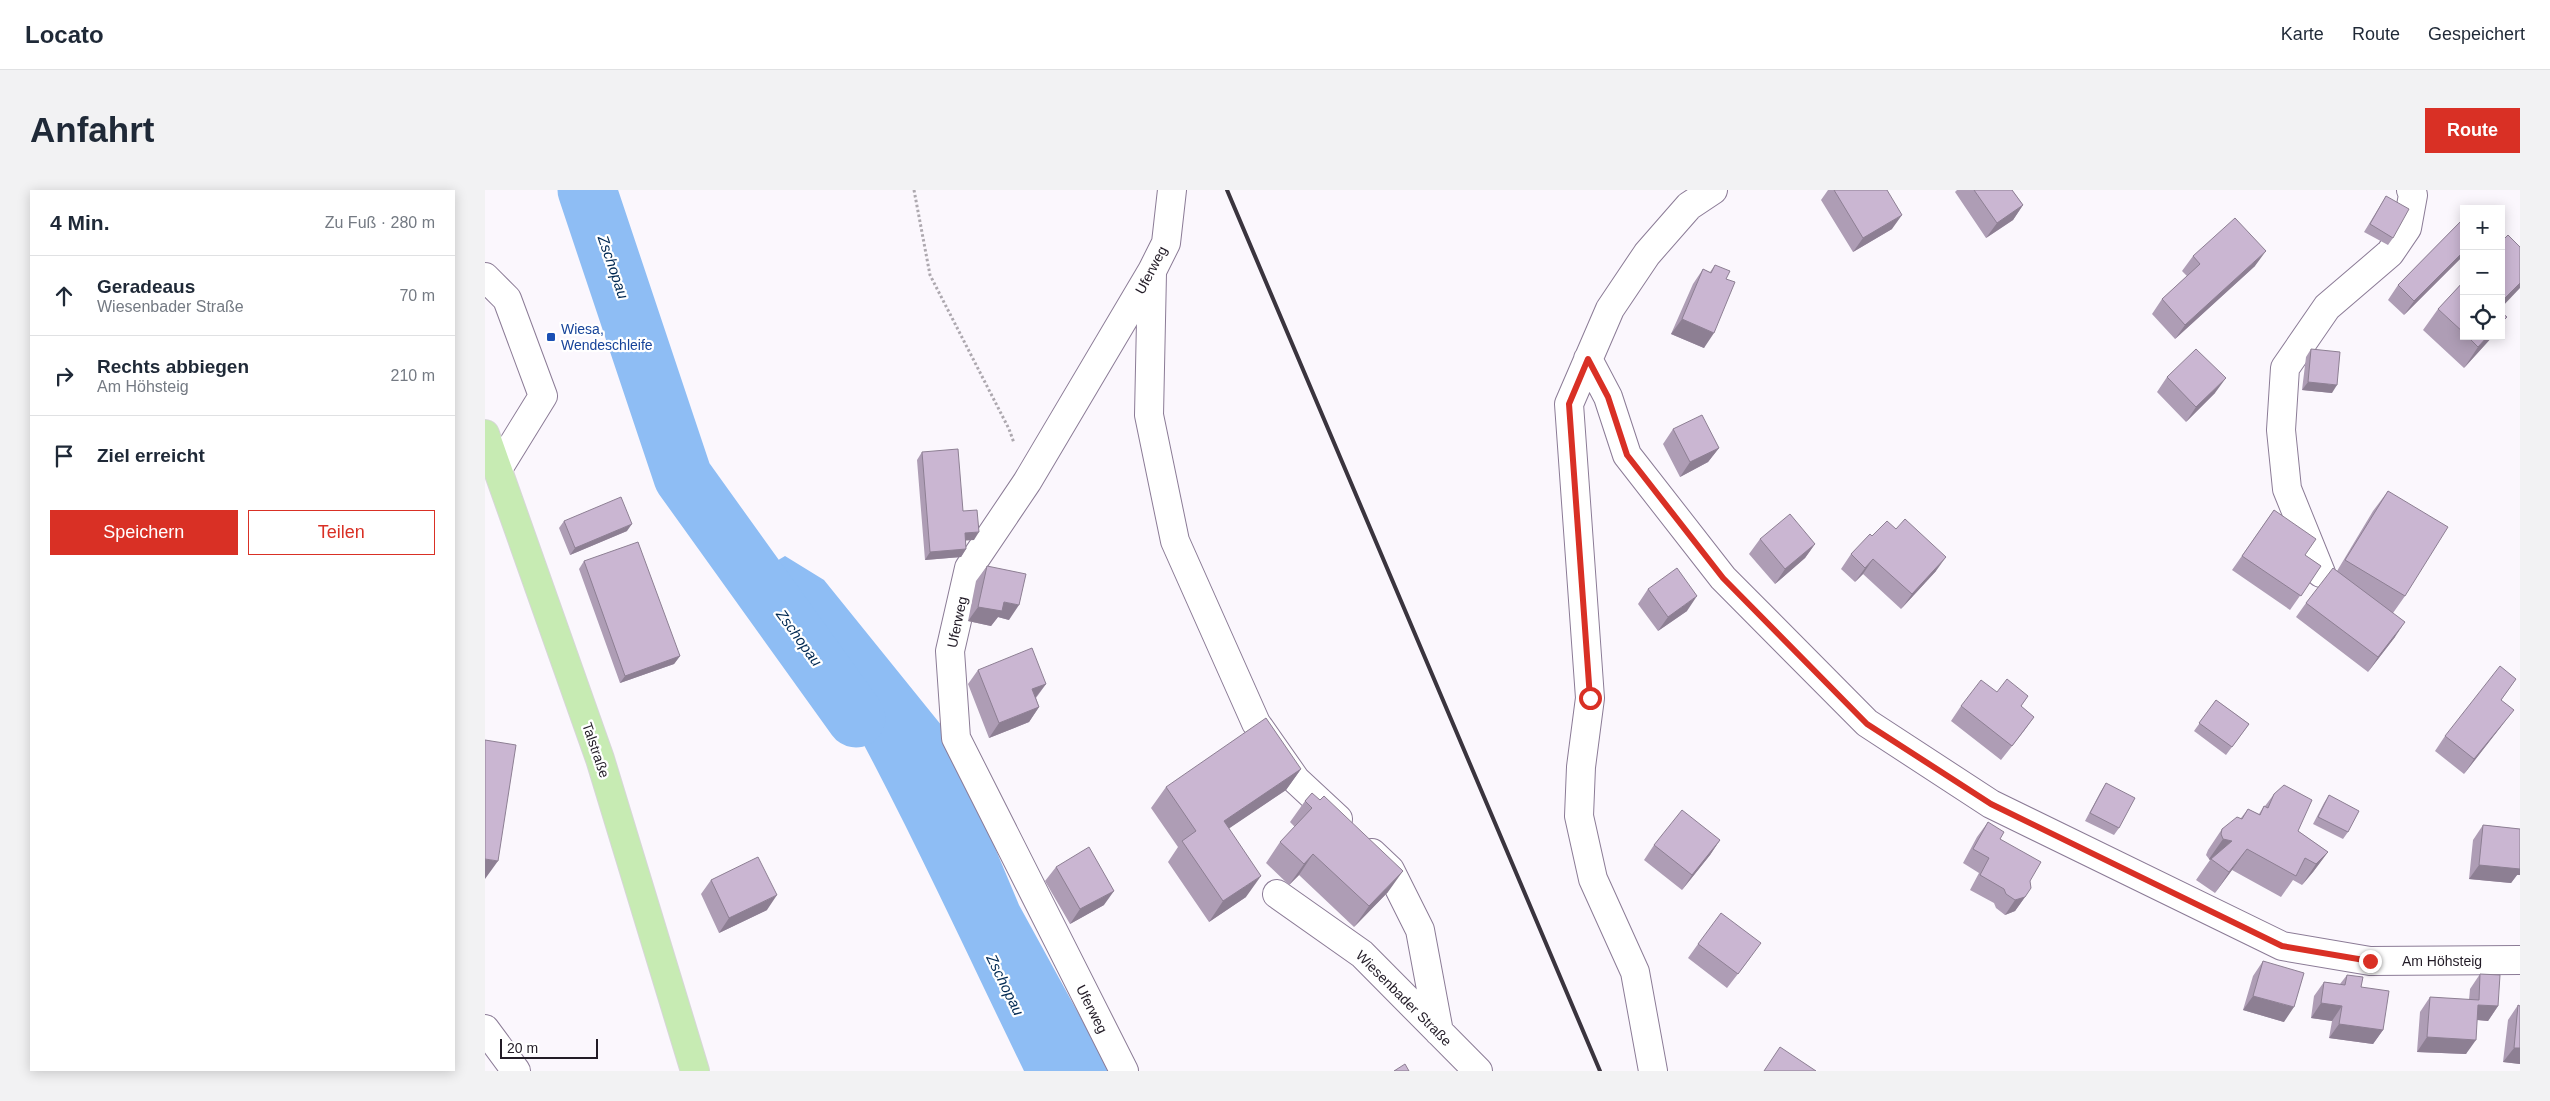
<!DOCTYPE html>
<html lang="de">
<head>
<meta charset="utf-8">
<style>
	:root { --surface:#fff; --page:#f2f2f3; --text:#1f2937; --muted:#747a83; --line:#e0e1e3; --accent:#d93025 }
	body { margin:0; font-family:Helvetica,sans-serif; background:var(--page); color:var(--text) }
	.controls { position:absolute; right:15px; top:15px; display:grid; overflow:hidden; border-radius:0px; box-shadow:0 2px 12px #0003 }
	.controls button { width:45px; height:45px; display:grid; place-items:center; padding:0; border:0; border-bottom:1px solid var(--line); background:var(--surface); color:var(--text); font:25px sans-serif }
	.scale { position:absolute; left:15px; bottom:12px; width:98px; box-sizing:border-box; padding-left:5px; border:2px solid #221b26; border-top:0; font-size:14px; line-height:18px; white-space:nowrap; color:#221b26; -webkit-text-stroke:4px #fff; paint-order:stroke }
	.stop { position:absolute; width:15px; height:15px; margin:-11px; border:4px solid #d93025; border-radius:50%; background:#fff }
	.stop.end { background:#d93025; border-color:#fff; box-shadow:0 1px 5px #0008 }
	.list { margin:0; padding:0; list-style:none }
	h2 { display:flex; justify-content:space-between; align-items:center; height:65px; margin:0; padding:0 20px; font-size:21px }
	h2 small { font-size:16px; font-weight:400; color:var(--muted) }
	.list li { display:grid; grid-template-columns:32px 1fr auto; gap:15px; align-items:center; box-sizing:border-box; height:80px; padding:0 20px; border-top:1px solid var(--line) }
	.list b { display:block; font-size:19px; white-space:nowrap }
	.list p { margin:0; font-size:16px; white-space:nowrap; color:var(--muted) }
	.list em { font-size:16px; font-style:normal; color:var(--muted) }
	.actions { display:flex; gap:10px; padding:15px 20px }
	.actions a { flex:1; padding:11px 0; border:1px solid var(--accent); border-radius:0px; text-align:center; font-size:18px; color:var(--accent) }
	.actions .main { background:var(--accent); color:#fff }
	.icon { flex:none; width:28px; height:28px; fill:none; stroke:currentColor; stroke-width:2; stroke-linecap:round; stroke-linejoin:round }
	.map { position:relative; flex:none; width:2035px; height:881px; overflow:hidden; border-radius:0px }
	header { display:flex; align-items:center; gap:30px; box-sizing:border-box; height:70px; padding:0 25px; background:var(--surface); border-bottom:1px solid var(--line) }
	header strong { font-size:24px }
	nav { display:flex; gap:28px; margin-inline-start:auto; font-size:18px }
	.intro { display:flex; align-items:center; justify-content:space-between; box-sizing:border-box; height:120px; padding:0 30px }
	h1 { margin:0; font-size:35px }
	.button { padding:12px 22px; border-radius:0px; background:var(--accent); color:#fff; font-size:18px; font-weight:700 }
	main { display:flex; gap:30px; padding:0 30px }
	aside { flex:1; background:var(--surface); border-radius:0px; box-shadow:0 2px 12px #0003 }
	.map>svg:first-child { display:block }
	.water { fill:#8ebdf4 }
	.lines { fill:none; stroke-linecap:round; stroke-linejoin:round }
	.river { stroke:#8ebdf4; stroke-width:59 }
	.minor-casing { stroke:#8b7b96; stroke-width:30 }
	.major-casing { stroke:#d7d6d8; stroke-width:30 }
	.path { stroke:#ada8af; stroke-width:3; stroke-dasharray:2.5 2.5; stroke-linecap:butt }
	.minor { stroke:#fff; stroke-width:28 }
	.major { stroke:#c7ebb3; stroke-width:28 }
	.rail { stroke:#3a343e; stroke-width:4 }
	.wall { fill:#ae9db5 }
	.shaded-wall { fill:#8d7f93 }
	.building { fill:#cab6d2; stroke:#8d7f93 }
	.route { stroke:#d93025; stroke-width:6 }
	.transit-dot { fill:#1a4fb4; stroke:#fff; stroke-width:2 }
	.labels { text-anchor:middle; stroke-width:4.5; stroke-linejoin:round; paint-order:stroke }
	.street-label { font-size:14px; fill:#221b26; stroke:#fff }
	.transit-label { font-size:14px; fill:#164399; stroke:#fff; text-anchor:start }
	.water-label { font-size:15px; font-style:italic; fill:#002953; stroke:#fff }
</style>
</head>
<body>
<header>
<strong>Locato</strong>
<nav><a>Karte</a><a>Route</a><a>Gespeichert</a></nav>
</header>
<div class="intro"><h1>Anfahrt</h1><a class="button">Route</a></div>
<main>
<aside>
<h2>4 Min.<small>Zu Fuß · 280 m</small></h2>
<ul class="list">
<li><svg class="icon" aria-label="ahead" viewBox="0 0 24 24"><path d="M12 20V5M6 11l6-6 6 6"/></svg><div><b>Geradeaus</b><p>Wiesenbader Straße</p></div><em>70 m</em></li>
<li><svg class="icon" aria-label="right" viewBox="0 0 24 24"><path d="M7 20v-9h11M14 6l5 5-5 5"/></svg><div><b>Rechts abbiegen</b><p>Am Höhsteig</p></div><em>210 m</em></li>
<li><svg class="icon" aria-label="arrive" viewBox="0 0 24 24"><path d="M6 21V4h12l-3 4 3 4H6"/></svg><div><b>Ziel erreicht</b></div></li>
</ul>
<div class="actions"><a class="main">Speichern</a><a>Teilen</a></div>
</aside>
<div class="map">
<svg width="2035" height="881" viewBox="0 0 2035 881">
	<rect width="100%" height="100%" fill="#fbf7fd"/>
	<!-- water -->
	<path class="water" d="M300,366L339,390L461,541L534,715L625,881H539C481,762 427,643 364,527C337,477 305,429 275,381Z"/>
	<g class="lines">
		<!-- river -->
		<path class="river" d="M102,0L198,287L371,528"/>
		<!-- minor casing -->
		<g class="minor-casing">
			<path id="minor" d="M667,83L664,225L690,351L771,533L811,590L853,629
				M0,87L22,109L58,206L13,279
				M1103,169L1123,207L1142,265L1238,388L1382,533L1506,614L1797,756L1885,771L2035,770
				M1836,383L1802,299L1796,240L1800,178L1842,117L1905,63L1922,38L1928,5L1926,0
				M887,663L905,680L935,740L954,842
				M792,704L877,764L993,881
				M0,839L31,881
				M639,881L471,548L465,461L484,378L542,292L667,81L681,53L687,0
				M1168,881L1150,782L1108,689L1094,626L1096,577L1105,508L1084,214L1125,119L1162,64L1204,16L1228,0"/>
		</g>
		<!-- major casing -->
		<g class="major-casing">
			<path id="major" d="M0,244L115,569L210,881"/>
		</g>
		<!-- path -->
		<path class="path" d="M429,0L445,85L524,239L529,253"/>
		<!-- minor -->
		<use href="#minor" class="minor"/>
		<!-- major -->
		<use href="#major" class="major"/>
		<!-- rail -->
		<path class="rail" d="M742,0L1115,881"/>
	</g>
	<!-- wall -->
	<path class="wall" d="M1343,0H1402L1407,39L1368,62L1336,10Z
		M1472,0H1527L1538,15L1528,30L1501,48L1470,2Z
		M1901,6L1908,48L1903,55L1879,42Z
		M1979,28V65L1919,125L1903,110L1913,95Z
		M1708,66L1770,76L1690,149L1667,124L1677,109L1702,86L1697,81Z
		M1230,75L1241,89L1219,158L1186,144L1208,94L1218,79L1225,82Z
		M1979,91V146H2008L1979,178L1938,140L1953,119Z
		M1826,159L1847,203L1817,200L1821,167Z
		M1682,187L1730,203L1701,232L1672,202Z
		M1188,239L1234,258L1223,272L1195,287L1178,254Z
		M437,262L478,321L489,350H480L481,359L476,367L440,370L432,270Z
		M1903,301L1920,406L1908,423L1910,447L1883,482L1811,427L1821,413L1852,381L1888,321Z
		M1789,320L1820,365L1836,376L1805,420L1747,380Z
		M79,331L142,341L85,365L74,338Z
		M1387,346L1451,381L1416,419L1378,384L1370,392L1356,379L1366,364Z
		M1275,349L1330,354L1320,368L1290,394L1264,364Z
		M99,371L195,466L189,474L135,493L94,379Z
		M502,376L524,430L513,427L506,436L483,431L491,391Z
		M1163,399L1202,421L1173,441L1153,414Z
		M493,480L561,494L551,508L554,517L544,532L504,548L483,494Z
		M2031,489L2016,510L2018,534L1979,584L1950,561L1960,546Z
		M1512,502L1543,506L1536,516L1549,527L1539,541L1516,570L1466,531L1476,516Z
		M1731,510L1764,534L1741,565L1709,541Z
		M816,579L801,600L744,638L761,707L724,732L683,672L693,657L666,618L681,597Z
		M1621,593L1634,638L1629,645L1600,631L1616,601Z
		M827,603L903,702L869,737L814,685L804,695L781,673L795,652L810,637L805,632L820,611Z
		M1789,604L1813,641L1843,662L1828,682L1817,695L1808,690L1796,707L1747,680L1730,703L1711,690L1725,670L1724,669L1721,665L1723,660L1737,639L1756,628L1763,619L1774,624L1779,616H1780Z
		M1844,605L1863,642L1858,649L1828,634L1839,613Z
		M1503,632L1545,691L1540,707L1530,721L1520,725L1511,718L1509,713L1485,700L1494,683L1478,673L1492,647Z
		M1998,635L2035,639V685H2032L2026,693L1984,689L1988,650Z
		M1235,650L1225,665L1197,700L1159,670L1169,655Z
		M571,677L619,715L585,734L560,691Z
		M226,690L282,720L234,743L216,704Z
		M1213,754L1266,767L1242,798L1203,768Z
		M1778,771L1799,832L1758,820L1768,786Z
		M1995,784L2013,816L2003,831L1992,830L1981,864L1932,862L1935,822L1945,807L1984,810L1985,799Z
		M1862,785L1876,797L1898,840L1888,854L1844,848L1847,831L1826,828L1829,806L1839,792L1855,794Z
		M2033,815L2035,816V874L2018,872L2023,830Z"/>
	<!-- shaded-wall -->
	<path class="shaded-wall" d="M1538,15L1528,30L1501,48L1512,33Z
		M1417,25L1407,39L1368,62L1378,48Z
		M1781,61L1770,76L1690,149L1700,135Z
		M1979,61V65L1919,125L1929,111Z
		M2035,93V98L2016,118V112Z
		M1197,129L1229,143L1219,158L1186,144Z
		M2003,146H2008L1979,178L1993,157Z
		M1741,188L1730,203L1701,232L1711,217Z
		M1823,192L1852,195L1847,203L1817,200Z
		M1234,258L1223,272L1195,287L1205,272Z
		M147,334L142,341L85,365L90,358Z
		M494,342L489,350L474,351L480,343Z
		M1330,354L1320,368L1290,394L1300,379Z
		M481,359L476,367L440,370L445,362Z
		M1461,367L1451,381L1416,419L1427,404Z
		M1388,369L1378,384L1370,392L1380,378Z
		M1212,406L1202,421L1173,441L1183,427Z
		M519,412L534,415L524,430L513,427L506,436L483,431L493,417Z
		M1920,432L1910,447L1883,482L1893,467Z
		M195,466L189,474L135,493L140,486Z
		M561,494L550,508L547,499Z
		M554,517L544,532L504,548L514,533Z
		M2029,520L2018,534L1979,584L1989,569Z
		M816,579L801,600L724,652L739,631Z
		M1738,649L1747,651L1725,670L1724,669Z
		M1235,650L1225,665L1197,700L1207,685Z
		M1762,659L1747,680L1730,703L1744,682Z
		M1843,662L1828,682L1817,695L1831,674Z
		M828,664L814,685L804,695L819,674Z
		M0,669L13,671L0,689Z
		M2035,673V685H2032L2026,693L1984,689L1994,675Z
		M918,681L903,702L869,737L884,716Z
		M776,686L761,707L724,732L738,711Z
		M629,701L619,715L585,734L595,719Z
		M292,705L282,720L234,743L244,728Z
		M1540,707L1530,721L1520,725L1530,710Z
		M1768,806L1809,817L1799,832L1758,820Z
		M1836,813L1857,816L1847,831L1826,828Z
		M1993,815L2013,816L2003,831L1983,829Z
		M1854,834L1898,840L1888,854L1844,848Z
		M1942,847L1991,850L1981,864L1932,862Z
		M2029,858H2035V874L2018,872Z"/>
	<!-- building -->
	<path class="building" d="M1349,0H1402L1417,25L1378,48Z
		M1489,0H1527L1538,15L1512,33Z
		M1901,6L1924,19L1908,48L1885,34Z
		M1750,28L1781,61L1700,135L1677,109L1715,74L1708,66Z
		M1979,28V61L1929,111L1913,95Z
		M2023,45L2035,57V93L2016,112V52Z
		M1230,75L1245,81L1241,89L1250,92L1229,143L1197,129L1218,79L1226,83Z
		M1979,91V143L1953,119Z
		M2016,122L2022,127L2016,133Z
		M1982,146H2003L1993,157Z
		M1711,159L1741,188L1711,217L1682,187Z
		M1826,159L1855,162L1852,195L1823,192Z
		M1217,225L1234,258L1205,272L1188,239Z
		M473,259L478,321L492,320L494,342L480,343L481,359L445,362L437,262Z
		M1903,301L1963,337L1920,406L1860,370Z
		M136,307L147,334L90,358L79,331Z
		M1789,320L1831,349L1820,365L1836,376L1816,406L1757,366Z
		M1305,324L1330,354L1300,379L1275,349Z
		M1420,329L1461,367L1427,404L1388,369L1380,378L1366,364L1385,344L1387,346L1402,331L1411,339Z
		M153,352L195,466L140,486L99,371Z
		M502,376L541,384L534,415L519,412L517,421L493,417Z
		M1192,378L1212,406L1183,427L1163,399Z
		M1848,378L1920,432L1893,467L1821,413Z
		M547,458L561,494L547,499L554,517L514,533L493,480Z
		M2015,476L2031,489L2016,510L2029,520L1989,569L1960,546Z
		M1522,489L1543,506L1536,516L1549,527L1527,556L1476,516L1496,490L1512,502Z
		M1731,510L1764,534L1747,557L1714,533Z
		M781,528L816,579L739,631L776,686L738,711L697,651L711,641L681,597Z
		M0,550L31,555L13,671L0,669Z
		M1621,593L1650,608L1634,638L1605,623Z
		M1799,595L1827,610L1813,641L1843,662L1831,674L1820,668L1811,686L1762,659L1744,682L1726,669L1747,651L1738,649L1736,644L1737,639L1752,627L1757,629L1763,619L1775,625L1779,616L1783,618L1789,604Z
		M827,603L835,610L839,606L918,681L884,716L828,664L819,674L795,652L827,618L820,611Z
		M1844,605L1874,621L1863,642L1833,627Z
		M1197,620L1235,650L1207,685L1169,655Z
		M1503,632L1519,642L1515,649L1556,672L1545,691L1546,698L1540,707L1530,710L1521,704L1519,699L1495,685L1504,668L1488,659Z
		M1998,635L2035,639V679L1994,675Z
		M604,657L629,701L595,719L571,677Z
		M273,667L292,705L244,728L226,690Z
		M1236,723L1276,753L1253,784L1213,754Z
		M1778,771L1819,783L1809,817L1768,806Z
		M1995,784L2015,785L2013,816L1993,815L1991,850L1942,847L1945,807L1994,810Z
		M1862,785L1878,787L1876,797L1904,801L1898,840L1854,834L1857,816L1836,813L1839,792L1860,795Z
		M2033,815L2035,816V858H2029Z
		M1295,857L1331,881H1279Z
		M920,874L924,881H909Z"/>
	<g class="lines">
		<!-- route -->
		<path class="route" d="M1105,508L1084,214L1103,169L1123,207L1142,265L1238,388L1382,534L1506,614L1797,756L1885,771"/>
	</g>
	<!-- markers -->
	<rect class="transit-dot" x="61" y="142" width="10" height="10" rx="2.5"/>
	<g class="labels">
		<!-- street labels -->
		<g class="street-label">
			<text transform="translate(666 80) rotate(-62)" y="5">Uferweg</text>
			<text transform="translate(472 432) rotate(-78)" y="5">Uferweg</text>
			<text transform="translate(111 560) rotate(71)" y="5">Talstraße</text>
			<text x="1957" y="776">Am Höhsteig</text>
			<text transform="translate(919 808) rotate(45)" y="5">Wiesenbader Straße</text>
			<text transform="translate(607 819) rotate(63)" y="5">Uferweg</text>
		</g>
		<!-- transit labels -->
		<g class="transit-label">
			<text x="76" y="144">Wiesa,<tspan x="76" dy="16">Wendeschleife</tspan></text>
		</g>
		<!-- water labels -->
		<g class="water-label">
			<text transform="translate(128 77) rotate(71)" y="5">Zschopau</text>
			<text transform="translate(314 448) rotate(54)" y="5">Zschopau</text>
			<text transform="translate(520 795) rotate(64)" y="5">Zschopau</text>
		</g>
	</g>
</svg>
<div class="controls">
<button>+</button>
<button>−</button>
<button><svg class="icon" aria-label="locate" viewBox="0 0 24 24"><circle cx="12" cy="12" r="6"/><path d="M12 2v4M12 18v4M2 12h4M18 12h4"/></svg></button>
</div>
<div class="scale">20 m</div>
<div class="stop" style="left:1105px;top:508px"></div>
<div class="stop end" style="left:1885px;top:771px"></div>
</div>
</main>
</body>
</html>
